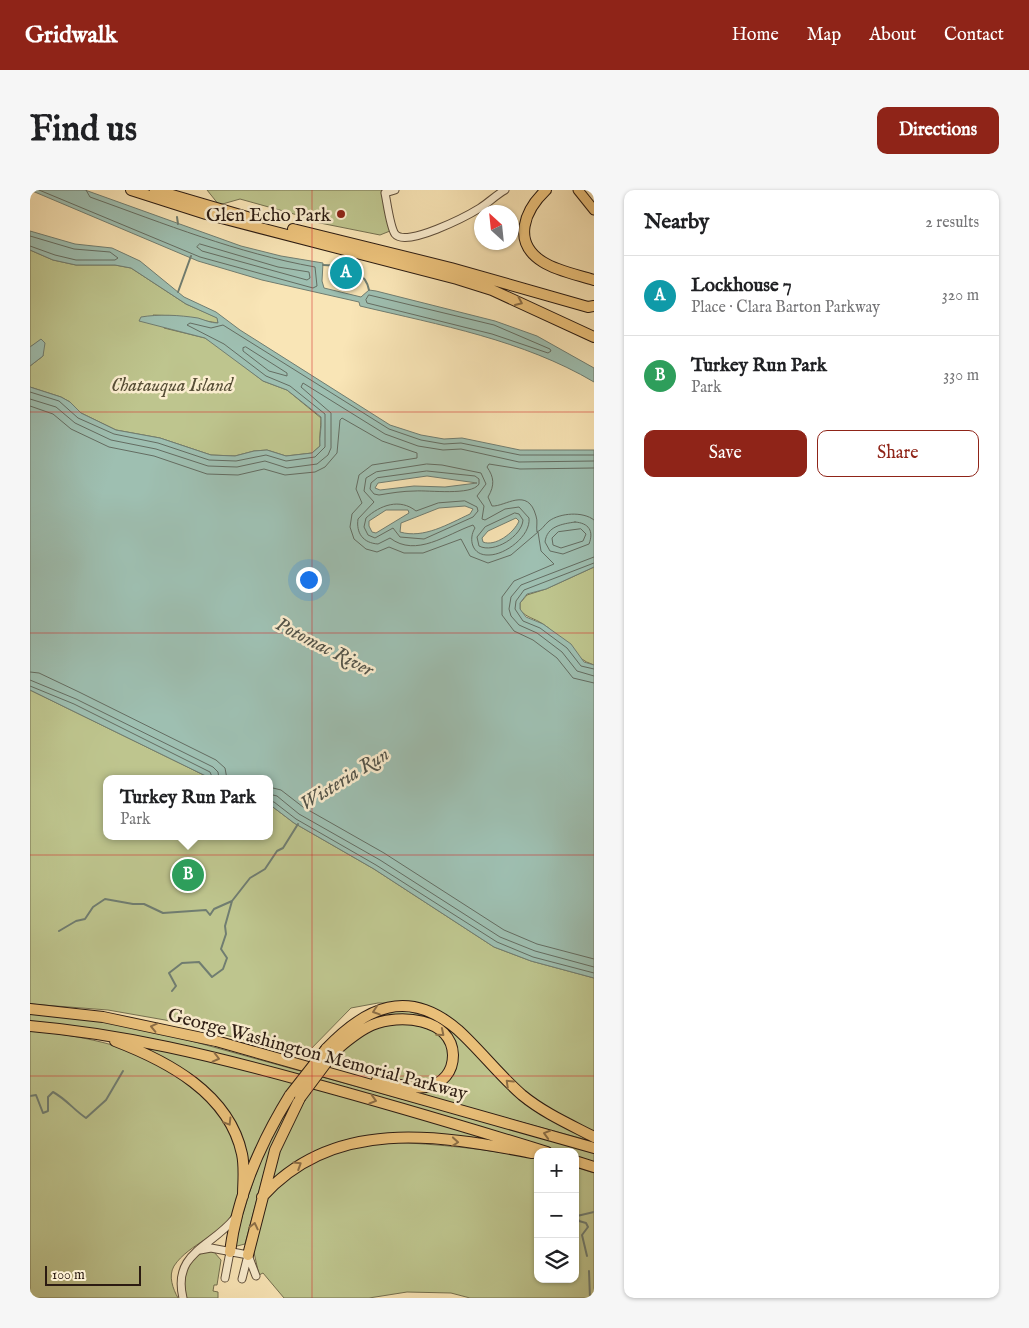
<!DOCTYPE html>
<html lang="en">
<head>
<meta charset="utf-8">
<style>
	:root { --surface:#fff; --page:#f6f6f6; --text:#202124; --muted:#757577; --line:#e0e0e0; --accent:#8f2418 }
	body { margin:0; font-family:"IM FELL English",serif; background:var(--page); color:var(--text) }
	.controls { position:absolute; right:15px; bottom:15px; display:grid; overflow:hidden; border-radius:10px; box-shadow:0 1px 4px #0004 }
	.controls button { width:45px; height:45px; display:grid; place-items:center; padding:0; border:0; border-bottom:1px solid var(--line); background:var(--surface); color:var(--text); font:25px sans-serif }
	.compass { position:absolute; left:444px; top:15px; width:45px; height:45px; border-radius:50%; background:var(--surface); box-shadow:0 1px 4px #0004; rotate:333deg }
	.scale { position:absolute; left:15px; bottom:12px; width:96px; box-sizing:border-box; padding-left:5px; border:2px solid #2b1b12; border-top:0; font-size:14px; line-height:18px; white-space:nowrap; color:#2b1b12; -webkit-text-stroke:4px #fbeed0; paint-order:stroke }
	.you { position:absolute; left:278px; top:389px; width:18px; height:18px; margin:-12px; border:4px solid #fff; border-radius:50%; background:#1a73e8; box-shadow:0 0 0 8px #1a73e833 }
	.badge { display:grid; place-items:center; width:32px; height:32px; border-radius:50%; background:var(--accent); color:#fff; font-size:16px; font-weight:700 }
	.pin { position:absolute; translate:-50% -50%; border:2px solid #fff; box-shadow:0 1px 5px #0006 }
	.popup { position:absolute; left:73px; top:585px; width:170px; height:65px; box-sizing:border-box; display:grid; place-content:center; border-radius:10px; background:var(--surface); filter:drop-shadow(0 1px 4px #0005); font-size:16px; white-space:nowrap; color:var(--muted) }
	.popup b { font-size:19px; color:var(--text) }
	.popup::after { content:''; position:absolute; left:50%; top:100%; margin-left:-10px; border:10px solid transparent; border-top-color:var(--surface) }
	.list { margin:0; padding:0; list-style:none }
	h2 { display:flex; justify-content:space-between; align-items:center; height:65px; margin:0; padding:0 20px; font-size:21px }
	h2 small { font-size:16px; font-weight:400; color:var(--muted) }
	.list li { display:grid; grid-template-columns:32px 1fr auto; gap:15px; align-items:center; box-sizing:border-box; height:80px; padding:0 20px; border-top:1px solid var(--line) }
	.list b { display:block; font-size:19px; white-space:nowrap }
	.list p { margin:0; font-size:16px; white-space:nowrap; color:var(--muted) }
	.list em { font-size:16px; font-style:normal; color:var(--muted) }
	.actions { display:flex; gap:10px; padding:15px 20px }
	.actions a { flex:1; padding:11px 0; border:1px solid var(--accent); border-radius:10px; text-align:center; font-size:18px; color:var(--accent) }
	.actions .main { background:var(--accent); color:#fff }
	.icon { flex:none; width:28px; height:28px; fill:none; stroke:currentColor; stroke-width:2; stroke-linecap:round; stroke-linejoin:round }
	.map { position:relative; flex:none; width:564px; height:1108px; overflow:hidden; border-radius:10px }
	header { display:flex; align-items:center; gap:30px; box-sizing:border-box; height:70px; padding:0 25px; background:var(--accent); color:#fff }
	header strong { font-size:24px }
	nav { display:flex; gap:28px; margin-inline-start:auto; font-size:18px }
	.intro { display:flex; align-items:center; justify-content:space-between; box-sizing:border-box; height:120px; padding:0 30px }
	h1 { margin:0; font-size:35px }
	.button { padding:12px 22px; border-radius:10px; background:var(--accent); color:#fff; font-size:18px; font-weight:700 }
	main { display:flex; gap:30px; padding:0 30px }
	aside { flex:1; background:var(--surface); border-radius:10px; box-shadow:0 1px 4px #0004 }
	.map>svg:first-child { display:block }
	.green { fill:#bec58e; stroke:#747050 }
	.water { fill:#9ebfb1; stroke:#707d71; fill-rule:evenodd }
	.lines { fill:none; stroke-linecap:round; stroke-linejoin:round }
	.shore { stroke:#646d62; stroke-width:1 }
	.stream { stroke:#707d71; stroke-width:2 }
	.minor-casing { stroke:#5e4e3b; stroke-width:9 }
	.major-casing { stroke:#2b1b12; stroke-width:11 }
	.highway-casing { stroke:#2b1b12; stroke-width:12 }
	.minor { stroke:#fbeed0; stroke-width:7 }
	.major { stroke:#ecc27b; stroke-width:9 }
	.highway { stroke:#ecc27b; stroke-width:10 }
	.highway-bridge-casing { stroke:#2b1b12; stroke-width:12; stroke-linecap:butt }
	.highway-bridge { stroke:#ecc27b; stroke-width:10 }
	.oneway { stroke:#8c6e46 }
	.grid { fill:none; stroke:#d62828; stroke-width:1; stroke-opacity:0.55 }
	.poi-dot { fill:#8f2418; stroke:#fbeed0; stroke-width:2 }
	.labels { text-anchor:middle; stroke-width:5; stroke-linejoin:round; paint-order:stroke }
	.poi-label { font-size:19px; fill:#2b1b12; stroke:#fbeed0; text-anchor:end }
	.park-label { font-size:19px; font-style:italic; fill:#574e37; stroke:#fbeed0 }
	.street-label { font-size:19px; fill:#2b1b12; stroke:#fbeed0 }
	.water-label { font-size:20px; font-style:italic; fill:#53544a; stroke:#fbeed0 }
</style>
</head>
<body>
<header>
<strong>Gridwalk</strong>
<nav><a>Home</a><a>Map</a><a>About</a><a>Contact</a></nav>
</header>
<div class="intro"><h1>Find us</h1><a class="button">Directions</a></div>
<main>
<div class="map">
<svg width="564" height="1108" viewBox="0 0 564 1108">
	<rect width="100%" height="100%" fill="#f9e5b6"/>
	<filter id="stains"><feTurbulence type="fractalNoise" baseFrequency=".004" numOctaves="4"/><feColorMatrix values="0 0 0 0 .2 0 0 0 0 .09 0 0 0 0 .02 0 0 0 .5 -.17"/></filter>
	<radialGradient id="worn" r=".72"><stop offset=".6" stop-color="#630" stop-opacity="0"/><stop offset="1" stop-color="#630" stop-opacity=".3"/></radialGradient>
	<!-- green -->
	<path class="green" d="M177,0H352L360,41L350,45L270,29L271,26L210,9L189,15Z
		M0,60L23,70L46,75H85L101,78L156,114L188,128V133L146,126L123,125L134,138L175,148L191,158L233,191L257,200L291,228C291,238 289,246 290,256L282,263L256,266L237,260L224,261L205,266L181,265L130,248L86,240L51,223L40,212L31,207L0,197V176L13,166L11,150L0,157Z
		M564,377V475C543,469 531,445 513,434C504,428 497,428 490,420V413L497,405L516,399Z
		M0,500L182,589H77V646H239V614L264,633L344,679L464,757L501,771L564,788V943L506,912L479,890L435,843L370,813H348L321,818L275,865L135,830L78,820L0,814Z
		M360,821H378L409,831L424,841L447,866L561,951L358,896L386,899L422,882L419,847L373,827L308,851L331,831Z
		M0,822L63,829L136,844L564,962V974L545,968V962H527L319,900L0,833Z
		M364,832C378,835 394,835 406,843C427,857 422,891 395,895C378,897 320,880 300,875C318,853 336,840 364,832Z
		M0,841C41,844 88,853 125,871C133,875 142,883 150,888C158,894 167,899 174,906C205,933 221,981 204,1020C193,1046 159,1053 144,1076C138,1086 143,1099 148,1108H0Z
		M112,857L182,870L265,891L217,986L206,937L132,868Z
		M283,897L485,955C390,945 321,924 241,990C250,954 263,928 283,897Z
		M263,908L266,909L240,960L215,1054L207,1056L205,1054C218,1001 234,954 263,908Z
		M358,952C408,954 458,959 508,969V1089H545V977L564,983V1108H440L421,1103L377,1102L339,1108H254L233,1083L229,1085L223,1058L235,1008L246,995L301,961Z
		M179,1060L184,1062L191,1070L187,1095H184L183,1101L188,1102V1108H156L153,1086L164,1067Z"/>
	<!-- water -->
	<path class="water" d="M0,0H55L211,56L251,66L293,73L292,91L294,98L331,107L339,100L346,101L465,131L507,146L564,178V192C493,150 410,135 330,116L329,112L232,90L168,71Z
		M0,41L45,54L82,58L110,71L154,107L186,122L210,140L360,235L391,245L414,249L432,248L490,260H564V377L516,399L497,404L490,413V419L496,427L513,434L541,454L554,472L564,475V788L501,771L464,757L344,679L264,633L239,614V589H182L0,500V197L31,207L40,212L51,223L86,240L130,248L181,265L205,266L224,261L237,260L256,266L282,263L290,256C289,246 292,238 291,227L257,200L233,191L175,148L109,131L111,127C129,124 149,125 168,128C175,130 180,133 188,133L187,128L156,114L101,78L85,75H46L23,70L0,60ZM397,286L447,293L415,297L384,296L350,300L345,298L348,293ZM435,316L443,319L440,324C418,334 394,349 370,342L371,333L409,318ZM356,320H378L379,323L346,343L342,342L339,336V331ZM486,328L489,331C484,343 465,357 453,352L452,348L458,341Z
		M11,149L15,153L13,166L0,176V157Z"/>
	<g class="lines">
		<!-- shore -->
		<path class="shore" d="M9,0L170,67L283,98L287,96L285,77C207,63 135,34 60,7L56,0
			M0,46L44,59L80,62L88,68L85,70H46L25,65L0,56
			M170,54L248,77L279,82L280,88L277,90L172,61L167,57Z
			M339,105L464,135L520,159L521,161L518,163L462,144L337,113L336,110Z
			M216,157L257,183V186L239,181L213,161V158Z
			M0,202L29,211L48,228L84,244L128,253L179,270L206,271L236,265L256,271L285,267L295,257V224L260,196L236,186L194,154L157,135L160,133L181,138L193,135L359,239L391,250L414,254L431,253L490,265H564
			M0,209L26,217L45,233L81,250L126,259L178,276L207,277L235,271L257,278L287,274L298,265L301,258V223L271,197L273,193L355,244L388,256L413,260L431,259L489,272L564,271
			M0,216L23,224L41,239L79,257L124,266L177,284L208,285L234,279L255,285L285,282L295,277L307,263L310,230L312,228L352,251L387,263V268L342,275L329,285L326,299L332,313L322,324L320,337L324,349L336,359L347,362L359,357L374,363H393L431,349L440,366L458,373L481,365L508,342L511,361L524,374L484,391L472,407V425L484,441L503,450L527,468L543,488L564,493
			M397,274L412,275L451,283L456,294L447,306L454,316L452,329L455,330L475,319L489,317L499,328C501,346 475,365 459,365C442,366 438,349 445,338L443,335C417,344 386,368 360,348L348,354C333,353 326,343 328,329L344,312L334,301L336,288L346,282Z
			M564,278L490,279L459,274L457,277C464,287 465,295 458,307L462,316C475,317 498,296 506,326C508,331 506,337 507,342C512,340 514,335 519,331C530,323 553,321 564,330
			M397,281L445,286L449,289V294C442,306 398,300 385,301C373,301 361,303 349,305L344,304L340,299L341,293L347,288Z
			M435,311L447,317L448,321L443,327L394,349L370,347L363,338L345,348L338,345L334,337L336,328C350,315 370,308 386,321L408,313Z
			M485,323L489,324L493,330C492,346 464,364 449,356L447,347L455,337Z
			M545,332C559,333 564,341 559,354L533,364L520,361L515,352C517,336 532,334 545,332Z
			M551,339L556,344L553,351L531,358L523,355L522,348L528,342Z
			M564,367L491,395L481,407L479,419L481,426L489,435L507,443L532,462L547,481L564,486
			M564,373L494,400L486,411L485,419L493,431L510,438L537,458L551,476L564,479
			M0,482L9,483L49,502L186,570L195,578L197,589
			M0,490L46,509L183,577L188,582L189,589
			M0,496L44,514L180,582L183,589
			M239,597L251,600L273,617L354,663L474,740L507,754L564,769
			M239,604L247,606L269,624L350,670L470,747L505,761L564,777
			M239,611L244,612L266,629L346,675L467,752L503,767L564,783"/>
		<!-- stream -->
		<path class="stream" d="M147,27L148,34
			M293,75C312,75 335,79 339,100
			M148,102L161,66
			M29,741L46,731L55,729L63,717L75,709L103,714H114L133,723L176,720L180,725L184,719L202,711
			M142,801L146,796L139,783L152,773L169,772L182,787L193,779L197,768L191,759L196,744L195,736L202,711L220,688L235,679L247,661L253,658L268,634
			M0,906L6,905L13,923L18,921V907L23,902C36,909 44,920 56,928L76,910L93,881
			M557,1066L552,1045L558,1037L556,1033L549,1031L547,1026L564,1022
			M559,1081L560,1108"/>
		<!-- minor casing -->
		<g class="minor-casing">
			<path id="minor" d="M365,0L355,3C357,12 360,37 365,44C376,58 437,26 450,18C458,13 466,5 475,0
				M170,1060L181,1058L218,1065
				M218,1065L226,1086
				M195,1088L200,1062
				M212,1089L218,1065
				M153,1108C142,1063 181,1057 204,1029"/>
		</g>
		<!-- major casing -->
		<g class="major-casing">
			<path id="major" d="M548,0L564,20"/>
		</g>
		<!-- highway casing -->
		<g class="highway-casing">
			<path id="highway" d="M101,0L176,24L427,89L462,100L564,147
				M125,0L224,29
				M516,0C495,20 481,52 513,72C527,81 548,85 564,90
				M263,39L421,78L558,117L564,116
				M0,819L73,827L186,851L564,958
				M0,836C94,844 183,866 274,891C355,913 436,937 517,962
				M85,851C137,871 199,903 212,964C215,978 213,992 213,1006
				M296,859C336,817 378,797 428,840C450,860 469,885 492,905C514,923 539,934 564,947
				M305,861C317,851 328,841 342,835C369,823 422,828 423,865C423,873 421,880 416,886C411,892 404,896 396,897C381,899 362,893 347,890
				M545,971L564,977
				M232,1007C303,927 408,945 502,963
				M200,1062C207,1007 231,952 260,905
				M218,1065L245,960L270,908"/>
		</g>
		<!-- minor -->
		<use href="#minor" class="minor"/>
		<!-- major -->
		<use href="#major" class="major"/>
		<!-- highway -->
		<use href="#highway" class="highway"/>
		<!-- highway-bridge casing -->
		<g class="highway-bridge-casing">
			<path id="highway-bridge" d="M260,905L296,859
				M270,908L305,861"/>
		</g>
		<!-- highway-bridge -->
		<use href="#highway-bridge" class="highway-bridge"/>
	</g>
	<!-- one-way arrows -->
	<defs><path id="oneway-chevron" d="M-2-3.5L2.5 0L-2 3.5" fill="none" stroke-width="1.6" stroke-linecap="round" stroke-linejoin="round" transform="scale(1.25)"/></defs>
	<g class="oneway">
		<use href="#oneway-chevron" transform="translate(489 112) rotate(24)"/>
		<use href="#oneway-chevron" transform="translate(346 821) rotate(161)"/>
		<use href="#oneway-chevron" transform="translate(124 837) rotate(-167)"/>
		<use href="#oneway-chevron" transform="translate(411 843) rotate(40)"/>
		<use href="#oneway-chevron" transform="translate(186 868) rotate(14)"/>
		<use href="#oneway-chevron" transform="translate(479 893) rotate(-136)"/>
		<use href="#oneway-chevron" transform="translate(343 910) rotate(16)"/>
		<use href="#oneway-chevron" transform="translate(198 932) rotate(58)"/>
		<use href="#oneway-chevron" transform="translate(517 944) rotate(-164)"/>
		<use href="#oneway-chevron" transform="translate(425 952) rotate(5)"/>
		<use href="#oneway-chevron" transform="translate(268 975) rotate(-32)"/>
		<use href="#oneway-chevron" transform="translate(224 1036) rotate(-77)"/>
	</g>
	<!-- grid -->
	<path class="grid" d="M282,0V1108M0,222H564M0,443H564M0,665H564M0,886H564"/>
	<!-- markers -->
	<circle class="poi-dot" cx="311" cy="24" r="5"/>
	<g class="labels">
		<!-- poi labels -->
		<g class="poi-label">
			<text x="301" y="31">Glen Echo Park</text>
		</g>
		<!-- park labels -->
		<g class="park-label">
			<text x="142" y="201">Chatauqua Island</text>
		</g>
		<!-- street labels -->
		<g class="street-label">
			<text transform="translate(288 863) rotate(15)" y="7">George Washington Memorial Parkway</text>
		</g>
		<!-- water labels -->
		<g class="water-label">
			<text transform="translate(295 456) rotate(27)" y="7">Potomac River</text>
			<text transform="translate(314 588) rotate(-32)" y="7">Wisteria Run</text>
		</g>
	</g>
	<rect width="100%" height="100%" filter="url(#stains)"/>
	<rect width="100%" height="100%" fill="url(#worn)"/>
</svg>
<div class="controls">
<button>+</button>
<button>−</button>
<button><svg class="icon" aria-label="layers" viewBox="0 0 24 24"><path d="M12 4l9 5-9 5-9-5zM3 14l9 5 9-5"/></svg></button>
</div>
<svg class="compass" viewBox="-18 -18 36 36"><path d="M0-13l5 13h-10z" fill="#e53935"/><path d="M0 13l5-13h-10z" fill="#757577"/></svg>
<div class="scale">100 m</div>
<div class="you"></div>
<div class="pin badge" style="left:316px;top:83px;background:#0f9aa8">A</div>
<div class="pin badge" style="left:158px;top:685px;background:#2e9e5b">B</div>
<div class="popup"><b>Turkey Run Park</b>Park</div>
</div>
<aside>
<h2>Nearby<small>2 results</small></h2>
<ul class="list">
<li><span class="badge" style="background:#0f9aa8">A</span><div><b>Lockhouse 7</b><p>Place · Clara Barton Parkway</p></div><em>320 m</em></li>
<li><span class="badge" style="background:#2e9e5b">B</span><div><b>Turkey Run Park</b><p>Park</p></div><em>330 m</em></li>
</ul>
<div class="actions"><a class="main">Save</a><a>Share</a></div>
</aside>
</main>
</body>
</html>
